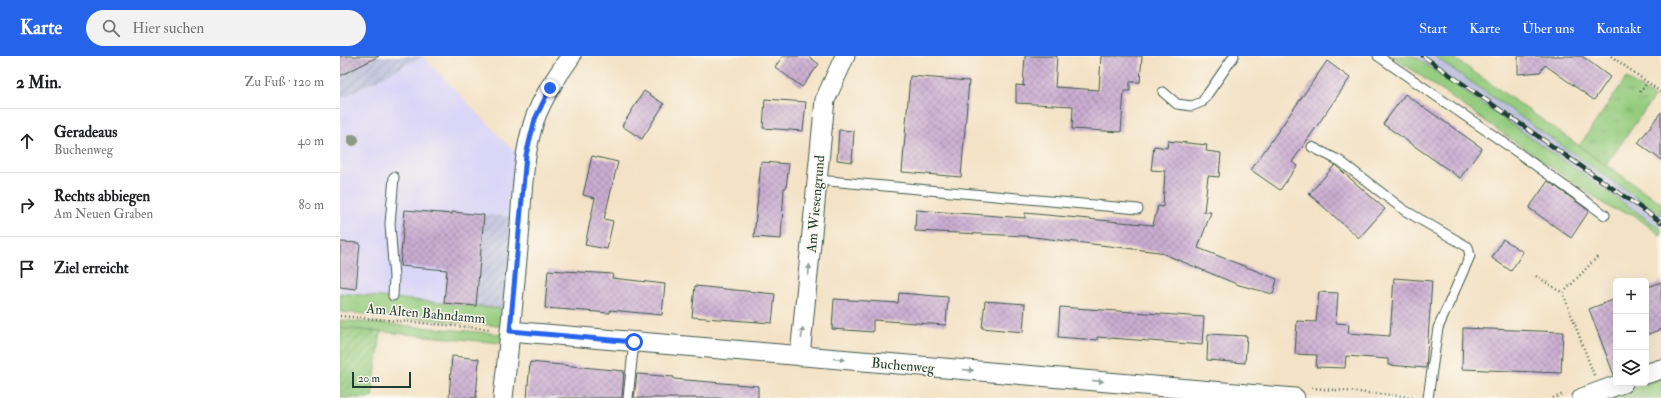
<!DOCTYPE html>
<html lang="de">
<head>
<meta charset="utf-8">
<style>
	:root { --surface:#fff; --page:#f2f2f2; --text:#202124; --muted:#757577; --line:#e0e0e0; --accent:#2563eb }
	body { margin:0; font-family:"IM FELL Double Pica",serif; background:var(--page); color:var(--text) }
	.controls { position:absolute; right:12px; bottom:12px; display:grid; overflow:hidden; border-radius:6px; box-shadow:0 4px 16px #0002 }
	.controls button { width:36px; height:36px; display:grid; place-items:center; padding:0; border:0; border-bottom:1px solid var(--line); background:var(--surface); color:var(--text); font:20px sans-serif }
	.scale { position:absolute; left:12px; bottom:10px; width:59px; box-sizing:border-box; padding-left:4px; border:2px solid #1f3d34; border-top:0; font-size:11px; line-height:14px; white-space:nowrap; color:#1f3d34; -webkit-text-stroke:3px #fbf7ec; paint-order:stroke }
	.stop { position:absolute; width:12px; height:12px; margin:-9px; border:3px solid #2563eb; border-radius:50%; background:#fff }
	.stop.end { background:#2563eb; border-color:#fff; box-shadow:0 1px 4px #0008 }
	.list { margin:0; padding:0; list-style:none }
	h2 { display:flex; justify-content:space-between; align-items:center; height:52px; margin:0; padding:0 16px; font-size:17px }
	h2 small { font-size:13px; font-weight:400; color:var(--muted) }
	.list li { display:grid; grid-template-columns:26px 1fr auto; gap:12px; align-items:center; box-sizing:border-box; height:64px; padding:0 16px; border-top:1px solid var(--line) }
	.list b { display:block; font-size:15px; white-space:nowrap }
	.list p { margin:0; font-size:13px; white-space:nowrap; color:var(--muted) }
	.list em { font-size:13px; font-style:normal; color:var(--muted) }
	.icon { flex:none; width:22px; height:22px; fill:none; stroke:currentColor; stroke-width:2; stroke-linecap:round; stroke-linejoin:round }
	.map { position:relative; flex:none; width:1321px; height:342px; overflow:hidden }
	header { display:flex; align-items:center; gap:24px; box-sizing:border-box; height:56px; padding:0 20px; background:var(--accent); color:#fff }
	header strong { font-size:19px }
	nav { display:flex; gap:22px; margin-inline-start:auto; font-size:14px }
	.search { width:280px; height:36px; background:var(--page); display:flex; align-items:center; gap:10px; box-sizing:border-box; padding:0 14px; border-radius:22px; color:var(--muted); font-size:15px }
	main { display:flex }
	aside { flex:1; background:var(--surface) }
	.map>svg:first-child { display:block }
	.built { fill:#dad6f7 }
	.industrial { fill:url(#industrial-furrows) }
	.railway { fill:#c0c2dd }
	.grass { fill:#95cc7f; stroke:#5a845a }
	.park { fill:url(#park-tufts); stroke:#5a845a }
	.garden { fill:url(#garden-furrows); stroke:#5a845a }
	.building { fill:url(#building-cross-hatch) }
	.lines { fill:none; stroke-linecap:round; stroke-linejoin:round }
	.lane-casing { stroke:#3f564a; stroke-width:11 }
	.street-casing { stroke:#3f564a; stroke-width:21 }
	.path { stroke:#3f564a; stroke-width:2.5; stroke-dasharray:1 3; stroke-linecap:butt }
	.lane { stroke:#fff; stroke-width:9 }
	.street { stroke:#fff; stroke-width:19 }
	.rail-casing { stroke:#1f3d34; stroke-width:4.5 }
	.rail { stroke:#fbf7ec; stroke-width:3; stroke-dasharray:9; stroke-linecap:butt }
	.tree { fill:#8e9b80 }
	.oneway { fill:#8f9e9a }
	.route { stroke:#2563eb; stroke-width:5 }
	.labels { text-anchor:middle; stroke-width:3; stroke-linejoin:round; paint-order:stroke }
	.street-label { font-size:14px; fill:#1f3d34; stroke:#fbf7ec }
</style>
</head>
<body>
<header>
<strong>Karte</strong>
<div class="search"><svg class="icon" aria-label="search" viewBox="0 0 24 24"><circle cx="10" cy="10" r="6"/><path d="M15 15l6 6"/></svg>Hier suchen</div>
<nav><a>Start</a><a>Karte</a><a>Über uns</a><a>Kontakt</a></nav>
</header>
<main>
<aside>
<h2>2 Min.<small>Zu Fuß · 120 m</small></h2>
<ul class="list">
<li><svg class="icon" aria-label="ahead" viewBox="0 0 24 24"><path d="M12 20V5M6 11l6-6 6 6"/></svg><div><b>Geradeaus</b><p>Buchenweg</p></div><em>40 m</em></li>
<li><svg class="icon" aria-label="right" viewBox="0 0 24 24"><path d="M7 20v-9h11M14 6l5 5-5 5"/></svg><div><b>Rechts abbiegen</b><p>Am Neuen Graben</p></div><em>80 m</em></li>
<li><svg class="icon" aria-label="arrive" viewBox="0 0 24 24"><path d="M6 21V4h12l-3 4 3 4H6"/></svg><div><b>Ziel erreicht</b></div></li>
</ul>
</aside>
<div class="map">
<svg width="1321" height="342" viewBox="0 0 1321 342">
	<defs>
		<pattern id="industrial-furrows" width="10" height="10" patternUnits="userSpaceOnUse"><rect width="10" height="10" fill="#c0c2dd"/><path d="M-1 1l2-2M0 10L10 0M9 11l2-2" fill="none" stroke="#9b9fb4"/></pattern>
		<pattern id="park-tufts" width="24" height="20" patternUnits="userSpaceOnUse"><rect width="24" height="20" fill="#95cc7f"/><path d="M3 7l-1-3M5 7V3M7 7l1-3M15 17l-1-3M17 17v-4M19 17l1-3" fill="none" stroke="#79a769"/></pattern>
		<pattern id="garden-furrows" width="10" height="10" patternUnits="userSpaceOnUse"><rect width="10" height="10" fill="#95cc7f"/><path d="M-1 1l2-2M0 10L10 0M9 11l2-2" fill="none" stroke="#79a769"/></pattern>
		<pattern id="building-cross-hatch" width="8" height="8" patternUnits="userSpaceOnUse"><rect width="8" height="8" fill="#caadd2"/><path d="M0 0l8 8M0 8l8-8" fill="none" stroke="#a38eab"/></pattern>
	</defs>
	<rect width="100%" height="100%" fill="#fbf7ec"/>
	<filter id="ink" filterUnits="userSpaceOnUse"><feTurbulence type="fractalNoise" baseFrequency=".025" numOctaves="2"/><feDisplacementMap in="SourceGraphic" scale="8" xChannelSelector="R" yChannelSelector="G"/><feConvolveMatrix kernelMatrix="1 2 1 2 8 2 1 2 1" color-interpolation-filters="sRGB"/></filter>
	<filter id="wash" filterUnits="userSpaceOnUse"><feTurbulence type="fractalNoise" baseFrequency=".012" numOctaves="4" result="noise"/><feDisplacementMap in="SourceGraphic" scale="16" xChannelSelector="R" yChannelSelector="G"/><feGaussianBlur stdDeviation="0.9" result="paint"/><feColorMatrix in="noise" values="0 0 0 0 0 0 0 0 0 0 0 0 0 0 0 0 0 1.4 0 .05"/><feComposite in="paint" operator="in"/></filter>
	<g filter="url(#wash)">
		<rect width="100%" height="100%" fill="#f3e2c5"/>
		<!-- built -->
		<path class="built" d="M83,0L168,89L182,99L175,161L112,156L104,247L0,237V43Z"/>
		<!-- industrial -->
		<path class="industrial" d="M0,0H83L0,43Z
			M112,156L175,161L165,253L104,247Z"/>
		<!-- railway -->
		<path class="railway" d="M1074,0H1094L1321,159V173Z"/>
		<!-- grass -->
		<path class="grass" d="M1052,0H1074L1321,173V180L1293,158L1270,152Z
			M1094,0H1111L1321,147V159Z
			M0,237L165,253L163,270L0,256Z
			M0,264L162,278L161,287L0,272Z
			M1321,322V342H1267Z"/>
		<!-- park -->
		<path class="park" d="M1286,22L1314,41L1266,109L1239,90Z"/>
		<!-- garden -->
		<path class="garden" d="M0,272L41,276L32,342H0Z"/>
		<g id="blocks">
			<!-- building -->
			<path class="building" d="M0,0H39L0,20Z
				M443,0H468L479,8L462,31L435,11Z
				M685,0H717L715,31L759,34L761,0H802L800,26H790V35H784L781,76L732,73L733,50L676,47V29L685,30L683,29Z
				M1178,0H1242L1270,21L1254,44L1205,9L1200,16L1178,18Z
				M987,5L1010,22L952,106L957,110L940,134L911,114Z
				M570,20L629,25L621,121L562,116Z
				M304,35L324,48L302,83L282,70Z
				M1065,38L1142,92L1120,122L1043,68Z
				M425,43L466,46L463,75L423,72Z
				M1321,56V104L1298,87Z
				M499,74L514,75L512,106L497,104Z
				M828,85L867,89L866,95L881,97L879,121L868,120L864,156H871L858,192L937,223L933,238L899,229L819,196L685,180L575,175L576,154L685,162V157L813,169L818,150L823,151L825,115L811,114L814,90L827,92Z
				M252,100L278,106L264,163L273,165L267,193L245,189L255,142L243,139Z
				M421,106L449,108L446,132H444L441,183L414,181Z
				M995,109L1045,153L1019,182L969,138Z
				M1208,125L1249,155L1231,182L1189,152Z
				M65,154L112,158V156L144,159L136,250L104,247L107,214L60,210Z
				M1163,183L1183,196L1171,215L1152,202Z
				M0,186L20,187L16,233L0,231Z
				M208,214L273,218L272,222L325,228L322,259L270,254V257L205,252Z
				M1054,222L1092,225L1086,312L1048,309V303L1006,300L1005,312L976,311L977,299L955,298L957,265L976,266L979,236L998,237L996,267L1009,268L1008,277L1050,280Z
				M1321,226V273L1306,279V232Z
				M355,230L435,238L432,267L352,261Z
				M559,237L608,241L606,269L533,264V276L492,273L494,243L558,247Z
				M1276,243V318L1274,319L1249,253Z
				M645,245L685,248L683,276L642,272Z
				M720,251L864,261L862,289L757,281V284L718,281Z
				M1123,272L1223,276L1221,317L1122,313Z
				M868,278L907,280L905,307L867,304Z
				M112,300L139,303L136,342H109Z
				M190,306L284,315L282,342H187Z
				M297,318L334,321V323L418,330V342H294Z"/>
		</g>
	</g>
	<g filter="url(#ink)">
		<use href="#blocks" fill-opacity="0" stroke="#3f564a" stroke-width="1"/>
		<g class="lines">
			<!-- lane casing -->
			<g class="lane-casing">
				<path id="lane" d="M1038,0L1163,86L1265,159
					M823,36L837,48L852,50L862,46L894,0
					M972,91L1000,105L1064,154L1128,191L1130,200L1098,272L1088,342
					M478,124L798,153
					M53,240L54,221L50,168L54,121
					M288,342L294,286"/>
			</g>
			<!-- street casing -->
			<g class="street-casing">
				<path id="street" d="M170,275L955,342
					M460,300L485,44L505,0
					M1306,318L1321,313
					M163,342C169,289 174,236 179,182C182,144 182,103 194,65C202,42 217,20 231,0
					M1242,342L1283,327"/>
			</g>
			<!-- path -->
			<path class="path" d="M1271,0L1321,36
				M1300,36L1307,27
				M1196,220L1223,237
				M0,260L151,273
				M1254,319L1223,237L1259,199
				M972,332L1074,341
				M1213,342L1224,338"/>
			<!-- lane -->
			<use href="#lane" class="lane"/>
			<!-- street -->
			<use href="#street" class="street"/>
			<!-- rail casing -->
			<g class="rail-casing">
				<path id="rail" d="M1083,0L1321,166"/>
			</g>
			<!-- rail -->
			<use href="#rail" class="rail"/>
		</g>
		<!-- trees -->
		<circle class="tree" cx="13" cy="84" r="6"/>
		<!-- one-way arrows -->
		<defs><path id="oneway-solid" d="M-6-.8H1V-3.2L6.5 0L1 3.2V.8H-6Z"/></defs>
		<g class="oneway">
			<use href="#oneway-solid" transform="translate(469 214) rotate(-84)"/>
			<use href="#oneway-solid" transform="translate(462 277) rotate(-84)"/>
			<use href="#oneway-solid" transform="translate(499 303) rotate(5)"/>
			<use href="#oneway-solid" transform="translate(628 314) rotate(5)"/>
			<use href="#oneway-solid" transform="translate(758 325) rotate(5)"/>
		</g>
	</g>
	<g class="lines" filter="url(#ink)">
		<!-- route -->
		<path class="route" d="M210,32L195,63L186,99L170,275L294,286"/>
	</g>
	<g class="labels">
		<!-- street labels -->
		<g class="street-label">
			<text transform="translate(475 148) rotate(-85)" y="5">Am Wiesengrund</text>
			<text transform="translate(86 257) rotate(5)" y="5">Am Alten Bahndamm</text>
			<text transform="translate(563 309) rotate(5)" y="5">Buchenweg</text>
		</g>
	</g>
</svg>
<div class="controls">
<button>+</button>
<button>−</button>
<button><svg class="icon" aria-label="layers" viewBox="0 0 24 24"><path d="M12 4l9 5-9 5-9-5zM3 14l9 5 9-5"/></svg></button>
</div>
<div class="scale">20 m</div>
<div class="stop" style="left:294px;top:286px"></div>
<div class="stop end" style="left:210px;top:32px"></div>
</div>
</main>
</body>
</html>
